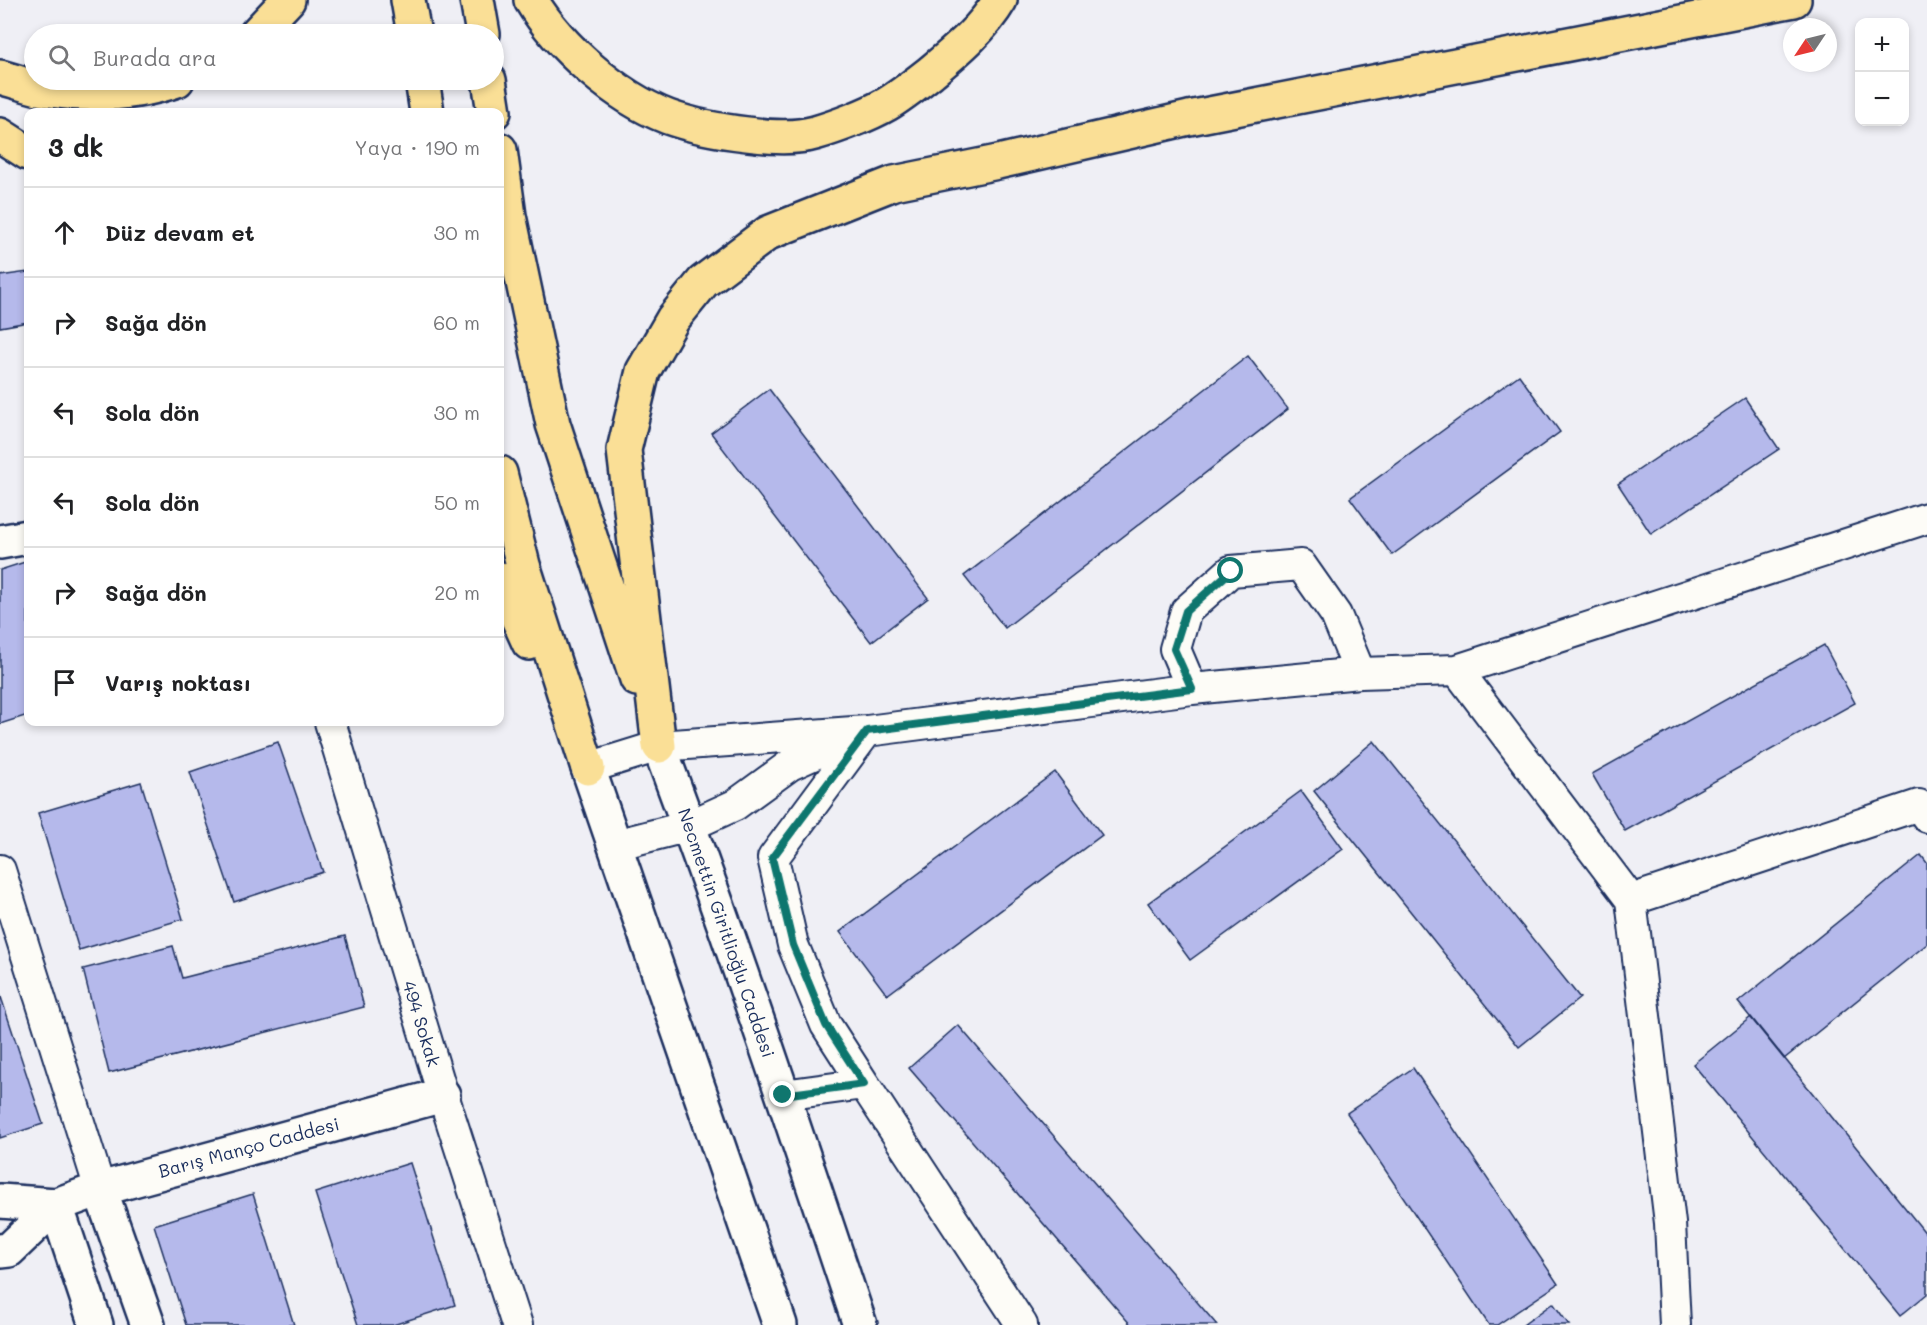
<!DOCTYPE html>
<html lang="tr">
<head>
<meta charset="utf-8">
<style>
	:root { --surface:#fff; --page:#f2f2f2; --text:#202124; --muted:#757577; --line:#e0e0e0 }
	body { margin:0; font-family:Mali,sans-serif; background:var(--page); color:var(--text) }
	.controls { position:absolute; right:18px; top:18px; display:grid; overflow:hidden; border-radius:12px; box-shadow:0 3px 9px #0003 }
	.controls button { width:54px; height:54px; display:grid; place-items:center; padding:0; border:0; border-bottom:2px solid var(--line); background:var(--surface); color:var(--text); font:30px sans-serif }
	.compass { position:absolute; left:1783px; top:18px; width:54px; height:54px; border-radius:50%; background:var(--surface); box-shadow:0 3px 9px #0003; rotate:235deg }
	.stop { position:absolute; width:18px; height:18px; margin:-14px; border:4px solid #0f766e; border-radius:50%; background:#fff }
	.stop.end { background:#0f766e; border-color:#fff; box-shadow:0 2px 6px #0008 }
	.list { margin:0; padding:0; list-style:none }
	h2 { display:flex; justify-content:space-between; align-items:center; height:78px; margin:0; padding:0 24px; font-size:26px }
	h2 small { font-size:20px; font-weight:400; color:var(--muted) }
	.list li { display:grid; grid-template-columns:39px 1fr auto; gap:18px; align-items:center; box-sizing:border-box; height:90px; padding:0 24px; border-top:2px solid var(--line) }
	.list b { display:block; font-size:22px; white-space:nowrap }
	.list em { font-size:20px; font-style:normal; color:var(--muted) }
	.icon { flex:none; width:33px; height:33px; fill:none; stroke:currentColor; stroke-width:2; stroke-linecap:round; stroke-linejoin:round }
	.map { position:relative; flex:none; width:1927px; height:1325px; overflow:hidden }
	.search { position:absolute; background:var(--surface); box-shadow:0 3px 9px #0003; left:24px; top:24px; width:480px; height:66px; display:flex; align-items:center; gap:15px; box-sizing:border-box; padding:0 21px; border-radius:33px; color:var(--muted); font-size:22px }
	.panel { position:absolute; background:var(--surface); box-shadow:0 3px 9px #0003; left:24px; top:108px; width:480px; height:618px; border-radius:12px }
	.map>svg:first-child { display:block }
	.building { fill:#b5b9eb; stroke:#1b2f5e; stroke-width:1.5 }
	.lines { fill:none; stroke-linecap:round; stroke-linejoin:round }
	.minor-casing { stroke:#1b2f5e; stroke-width:34 }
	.tertiary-casing { stroke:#1b2f5e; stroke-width:38 }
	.motorway-casing { stroke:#1b2f5e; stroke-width:38 }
	.minor { stroke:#fdfcf7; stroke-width:30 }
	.tertiary { stroke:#fdfcf7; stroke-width:33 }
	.motorway { stroke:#fadf96; stroke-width:33 }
	.route { stroke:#0f766e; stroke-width:8 }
	.labels { text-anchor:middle; stroke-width:4.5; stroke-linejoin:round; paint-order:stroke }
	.street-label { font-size:18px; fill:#1b2f5e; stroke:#fdfcf7 }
</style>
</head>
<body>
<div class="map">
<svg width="1927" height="1325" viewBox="0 0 1927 1325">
	<rect width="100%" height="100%" fill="#efeff5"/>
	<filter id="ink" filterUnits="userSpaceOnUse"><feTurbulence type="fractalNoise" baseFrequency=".0167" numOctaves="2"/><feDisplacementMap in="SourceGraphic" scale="12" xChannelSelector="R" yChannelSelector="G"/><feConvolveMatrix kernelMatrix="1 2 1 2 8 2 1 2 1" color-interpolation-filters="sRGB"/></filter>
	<g filter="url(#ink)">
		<!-- building -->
		<path class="building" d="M28,272V322L0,327V276Z
			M1248,356L1288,409L1005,628L964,576Z
			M1519,375L1560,432L1392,555L1350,498Z
			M769,389L928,598L871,642L711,433Z
			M1745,398L1779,449L1651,534L1618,484Z
			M28,561V715L0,724V570Z
			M1824,645L1855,703L1625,831L1592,774Z
			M1374,741L1580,998L1519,1047L1314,791Z
			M278,742L323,872L234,902L190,772Z
			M1055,772L1102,835L887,995L840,932Z
			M141,782L183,919L79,950L38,813Z
			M1301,791L1343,849L1190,960L1148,903Z
			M1921,855L1927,863V944L1784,1059L1738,1002Z
			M345,936L364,1007L109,1073L83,969L173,946L182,978Z
			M0,994L43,1124L0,1138Z
			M1751,1017L1927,1235V1294L1900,1316L1693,1064Z
			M958,1025L1217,1325H1131L909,1068Z
			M1413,1068L1558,1284L1497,1325H1489L1347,1113Z
			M410,1163L455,1305L393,1325H358L315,1193Z
			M253,1194L294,1325H186L154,1225Z
			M1553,1303L1569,1325H1523Z"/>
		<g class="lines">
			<!-- minor casing -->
			<g class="minor-casing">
				<path id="minor" d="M1457,670L1927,518
					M1192,689L1175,649L1186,611L1231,571L1301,565L1336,615L1360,673
					M330,722L443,1095L517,1325
					M588,768L659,746L867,731L1192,689L1360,673L1457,670L1631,900L1670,1223L1675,1325
					M615,845L689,826L735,805L790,765L848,739
					M0,870L100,1189
					M1631,900L1919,805L1927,817
					M864,1084L826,1025L793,945L773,858L867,731
					M783,1095L864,1084L1022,1325"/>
			</g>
			<!-- tertiary casing -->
			<g class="tertiary-casing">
				<path id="tertiary" d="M0,542L28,537
					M659,746C731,937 795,1131 860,1325
					M588,768L780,1325
					M100,1189L148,1325
					M0,1201L56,1205
					M56,1205L96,1325
					M0,1251L9,1250L56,1205L100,1189L443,1095"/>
			</g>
			<!-- motorway casing -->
			<g class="motorway-casing">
				<path id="motorway" d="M408,0L414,34
					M477,0L483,34
					M531,0C559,47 616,97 668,117C693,126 721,131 747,134C769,137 794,139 815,133C836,127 868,115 887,104C902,95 917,83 931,72C956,51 983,29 1000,0
					M256,34L288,0
					M0,77C16,81 33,88 49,90C91,96 137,94 177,80
					M422,80L427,112
					M489,80L494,112
					M0,135L28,153
					M500,150L509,216L553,424L637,679
					M500,473L523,565L588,768
					M500,579L529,643
					M659,746L624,450L643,371L673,319L703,282L768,233L894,183L998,162L1189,118L1794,0"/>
			</g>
			<!-- minor -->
			<use href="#minor" class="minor"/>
			<!-- tertiary -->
			<use href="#tertiary" class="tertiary"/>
			<!-- motorway -->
			<use href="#motorway" class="motorway"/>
		</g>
	</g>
	<g class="lines" filter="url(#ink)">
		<!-- route -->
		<path class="route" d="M783,1095L864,1084L826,1025L793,945L772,858L867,731L1192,689L1174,649L1186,611L1231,571"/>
	</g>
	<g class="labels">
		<!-- street labels -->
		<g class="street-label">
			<text transform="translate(726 933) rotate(71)" y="6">Necmettin Giritlioğlu Caddesi</text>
			<text transform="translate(421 1024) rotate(73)" y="6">494 Sokak</text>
			<text transform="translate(249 1148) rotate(-15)" y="6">Barış Manço Caddesi</text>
		</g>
	</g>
</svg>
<div class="controls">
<button>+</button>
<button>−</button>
</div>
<svg class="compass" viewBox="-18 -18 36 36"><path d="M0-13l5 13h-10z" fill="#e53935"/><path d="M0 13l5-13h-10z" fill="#757577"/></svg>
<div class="stop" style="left:1231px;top:571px"></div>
<div class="stop end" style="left:783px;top:1095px"></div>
<div class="search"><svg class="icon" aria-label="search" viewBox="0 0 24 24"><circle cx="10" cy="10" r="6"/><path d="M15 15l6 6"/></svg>Burada ara</div>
<section class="panel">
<h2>3 dk<small>Yaya · 190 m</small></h2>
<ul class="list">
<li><svg class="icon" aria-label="ahead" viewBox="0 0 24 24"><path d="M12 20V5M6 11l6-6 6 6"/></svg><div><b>Düz devam et</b></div><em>30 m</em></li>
<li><svg class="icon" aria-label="right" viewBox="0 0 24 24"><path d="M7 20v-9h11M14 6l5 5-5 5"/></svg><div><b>Sağa dön</b></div><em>60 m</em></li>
<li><svg class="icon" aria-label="left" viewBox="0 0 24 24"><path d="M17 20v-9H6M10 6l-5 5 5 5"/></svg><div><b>Sola dön</b></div><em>30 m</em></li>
<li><svg class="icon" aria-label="left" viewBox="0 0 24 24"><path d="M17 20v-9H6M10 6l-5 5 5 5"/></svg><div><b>Sola dön</b></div><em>50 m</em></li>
<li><svg class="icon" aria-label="right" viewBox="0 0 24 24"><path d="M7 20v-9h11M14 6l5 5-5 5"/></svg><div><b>Sağa dön</b></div><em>20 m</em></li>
<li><svg class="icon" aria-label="arrive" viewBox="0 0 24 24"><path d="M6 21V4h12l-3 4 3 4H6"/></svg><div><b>Varış noktası</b></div></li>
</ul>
</section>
</div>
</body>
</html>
